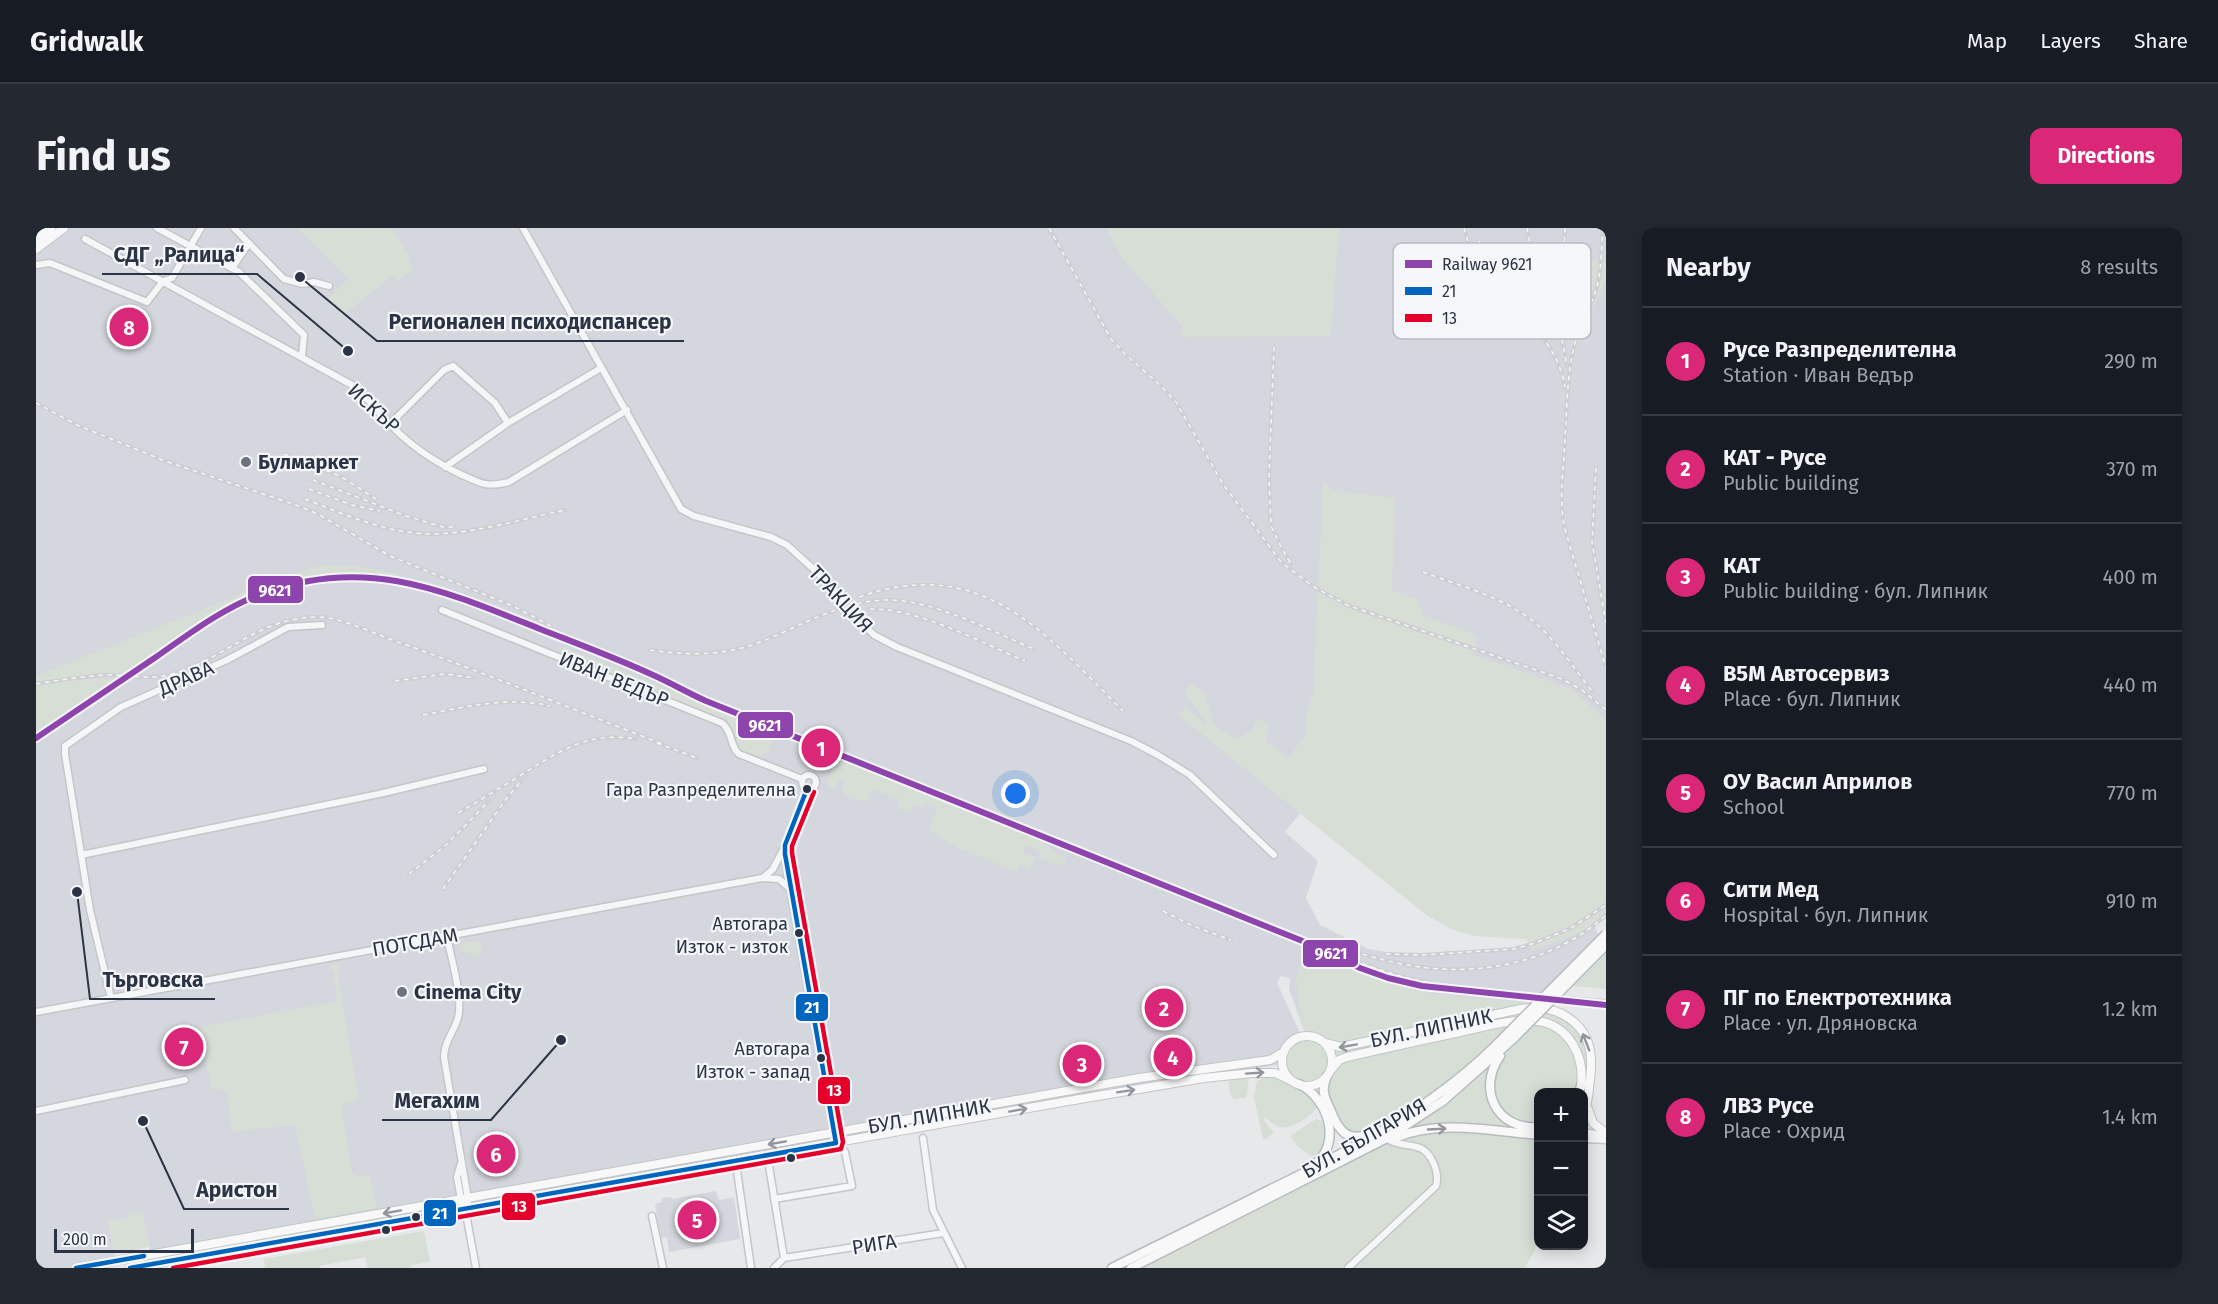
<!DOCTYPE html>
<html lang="en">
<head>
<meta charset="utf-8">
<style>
	:root { --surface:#171b24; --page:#242831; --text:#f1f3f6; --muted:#9ea1a6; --line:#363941; --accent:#db2777 }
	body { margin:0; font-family:"Fira Sans",sans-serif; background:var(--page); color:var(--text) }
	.controls { position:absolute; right:18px; bottom:18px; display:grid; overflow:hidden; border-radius:12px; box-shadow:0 3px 15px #0003 }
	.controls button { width:54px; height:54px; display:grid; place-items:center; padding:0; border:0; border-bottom:2px solid var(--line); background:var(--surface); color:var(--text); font:30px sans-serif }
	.scale { position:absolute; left:18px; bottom:15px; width:140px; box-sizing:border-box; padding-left:6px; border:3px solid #2b3445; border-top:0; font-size:16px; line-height:21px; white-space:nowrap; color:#2b3445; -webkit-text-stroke:4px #f4f6f9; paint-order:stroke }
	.you { position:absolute; left:980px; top:566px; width:21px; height:21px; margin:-15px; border:4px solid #fff; border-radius:50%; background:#1a73e8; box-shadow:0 0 0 9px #1a73e833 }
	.badge { display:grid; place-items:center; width:39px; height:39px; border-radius:50%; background:var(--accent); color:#fff; font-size:20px; font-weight:700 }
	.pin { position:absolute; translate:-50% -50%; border:3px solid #fff; box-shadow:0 2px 6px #0006 }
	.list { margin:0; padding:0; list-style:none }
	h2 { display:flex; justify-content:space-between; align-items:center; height:78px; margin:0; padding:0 24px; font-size:26px }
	h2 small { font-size:20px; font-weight:400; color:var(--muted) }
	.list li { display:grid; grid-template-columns:39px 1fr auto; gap:18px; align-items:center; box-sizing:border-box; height:108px; padding:0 24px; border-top:2px solid var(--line) }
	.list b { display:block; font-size:22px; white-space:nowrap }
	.list p { margin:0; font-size:20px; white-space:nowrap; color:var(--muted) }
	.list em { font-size:20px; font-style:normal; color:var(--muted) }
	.icon { flex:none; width:33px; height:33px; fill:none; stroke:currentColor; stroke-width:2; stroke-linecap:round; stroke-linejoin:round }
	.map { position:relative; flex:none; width:1570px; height:1040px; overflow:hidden; border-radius:12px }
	header { display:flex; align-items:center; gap:36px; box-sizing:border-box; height:84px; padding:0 30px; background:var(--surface); border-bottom:2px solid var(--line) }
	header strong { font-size:28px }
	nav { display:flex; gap:33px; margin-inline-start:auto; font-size:21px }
	.intro { display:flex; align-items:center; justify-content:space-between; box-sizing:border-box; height:144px; padding:0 36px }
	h1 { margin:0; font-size:42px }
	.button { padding:15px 27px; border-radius:12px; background:var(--accent); color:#fff; font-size:21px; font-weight:700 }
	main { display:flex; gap:36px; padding:0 36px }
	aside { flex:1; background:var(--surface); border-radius:12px; box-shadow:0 3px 15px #0003 }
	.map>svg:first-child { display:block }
	.built { fill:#d4d7dd }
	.green { fill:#d6ded6 }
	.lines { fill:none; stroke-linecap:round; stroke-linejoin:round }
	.minor-casing { stroke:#c4c6c8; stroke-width:9 }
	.major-casing { stroke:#c2c5c8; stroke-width:10 }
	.highway-casing { stroke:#b8bbbf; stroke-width:11 }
	.minor { stroke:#f5f6f7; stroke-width:6 }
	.major { stroke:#f8f8f8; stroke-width:8 }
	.highway { stroke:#f8f8f8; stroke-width:8 }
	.rail-casing { stroke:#cecfd2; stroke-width:4 }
	.rail { stroke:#f4f6f9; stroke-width:1.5; stroke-dasharray:4.5; stroke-linecap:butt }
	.highway-bridge-casing { stroke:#b8bbbf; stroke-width:11; stroke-linecap:butt }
	.highway-bridge { stroke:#f8f8f8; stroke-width:8 }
	.bus-1-casing { stroke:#f4f6f9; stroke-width:9 }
	.bus-2-casing { stroke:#f4f6f9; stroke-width:9 }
	.bus-1 { stroke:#0065bd; stroke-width:4.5 }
	.bus-2 { stroke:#e4002b; stroke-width:4.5 }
	.rail-1-casing { stroke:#f4f6f9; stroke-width:10 }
	.rail-1 { stroke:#8e44ad; stroke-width:6 }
	.oneway { stroke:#92969e }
	.poi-dot { fill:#6c737f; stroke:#f4f6f9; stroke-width:2 }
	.bus-dot { fill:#2b3445; stroke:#f4f6f9; stroke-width:2 }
	.labels { text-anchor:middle; stroke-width:4.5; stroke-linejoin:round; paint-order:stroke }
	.bus-label { font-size:18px; fill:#2b3445; stroke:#f4f6f9; text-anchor:end }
	.street-label { font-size:20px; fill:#2b3445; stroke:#f4f6f9 }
	.poi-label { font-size:20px; font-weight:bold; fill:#2b3445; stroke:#f4f6f9; text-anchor:start }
	.key { fill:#f4f6f9; stroke:#b8bcc3; stroke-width:1.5 }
	.key-label { font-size:16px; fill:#2b3445 }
	.leader { fill:none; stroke:#2b3445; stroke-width:2 }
	.callout-dot { fill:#2b3445; stroke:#f4f6f9; stroke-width:2 }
	.callout-label { font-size:21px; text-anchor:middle; font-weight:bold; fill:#2b3445; stroke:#f4f6f9; stroke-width:4.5; stroke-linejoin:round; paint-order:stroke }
	.line-badge { stroke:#f4f6f9; stroke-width:2 }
	.badge-label { font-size:16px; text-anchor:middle; font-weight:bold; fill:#fff }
</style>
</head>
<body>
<header>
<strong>Gridwalk</strong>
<nav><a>Map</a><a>Layers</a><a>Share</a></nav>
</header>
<div class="intro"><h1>Find us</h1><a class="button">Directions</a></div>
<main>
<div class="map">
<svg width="1570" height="1040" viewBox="0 0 1570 1040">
	<rect width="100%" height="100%" fill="#e6e8ea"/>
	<!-- built -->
	<path class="built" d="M0,0H1570V493L1535,461L1283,374L1270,578L1249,604L1282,633L1270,670L1284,697L1332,721L1365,726L1470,721L1490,717L1554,687L1565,713L1496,774L1291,815L1281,808L1270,807L1253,761L1254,750L1244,748L1241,755L1264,805L1250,826L1247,833L1241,837L1017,871L956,883L887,894L116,1032L106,984L95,989L72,993L81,1037L66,1040H0Z
		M680,963L683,972L698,970L704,1011L633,1024L631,1009L625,1010L619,976L626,974V970L635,969L636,971Z"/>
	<!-- green -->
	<path class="green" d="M261,0H356L374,29L372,31L378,41L363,52L356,48L306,88L291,72L312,51Z
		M1070,0H1303L1295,108L1145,109L1147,99L1086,30Z
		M1530,30L1570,33V51L1540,123L1535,121Z
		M1287,253L1296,262L1359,270L1356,362L1381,372L1387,387L1441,407L1438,427L1535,461L1570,493V685L1546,704L1496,723L1491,711L1438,708L1415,701L1389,686L1142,487L1150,479L1171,497C1166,483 1152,475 1149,461L1156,456L1169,465L1178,497L1200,511L1215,503L1221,491L1233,495L1230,513L1252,530L1270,506L1271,480L1277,465Z
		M294,337L320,338L365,346L364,349L336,345H293L230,361L148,406L0,505V448L240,352L279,339Z
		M527,419L684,482L738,508L732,524L720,530L703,524L695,499L687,492L524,426Z
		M806,533L949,588L995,607L1031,632L1029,637L1019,636L1002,630L1005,623L990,617L987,625L999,629L993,642L984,637L981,644L918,618L893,602L901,579L890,575L887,580L878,577L874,585L861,580L864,572L836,561L830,575L808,566L806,561L810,552L803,550L798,561L792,558V551L797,539L802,540Z
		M442,713L444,714L446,723L441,728L425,723L422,720L423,716Z
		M1267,721C1306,738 1347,756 1389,764C1424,771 1461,771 1496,774L1492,778L1436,787L1305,815C1291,814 1282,804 1268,802L1266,798L1260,753Z
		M1570,723V761L1537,758Z
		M299,735L303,738V741L301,742L323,872L310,875L306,882L316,945L323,948L334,947L341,980L279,991L259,897L196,904L191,865L185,861L176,862L163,799L301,773L297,742L292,741Z
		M1504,781L1533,792L1549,814L1553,834L1548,878L1541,817L1504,790L1299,831L1296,822L1404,799Z
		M1500,794L1519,801L1536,819L1544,841L1541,864H1502V896C1497,895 1489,896 1484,894C1454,884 1452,851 1467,828C1475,815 1489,805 1500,794Z
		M1474,797C1449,821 1350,913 1316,905C1302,902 1293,870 1290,858L1299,840L1306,834Z
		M1250 833a21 21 0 1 1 42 0a21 21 0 1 1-42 0Z
		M1456,834L1452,869L1487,902L1408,896L1372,901Z
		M1213,847L1211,867L1209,870L1198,871L1195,868L1192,854L1197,850Z
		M1239,849L1271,864L1281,879C1277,888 1254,902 1244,899C1238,898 1232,892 1228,888L1229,894L1238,904L1233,909L1227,912L1218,869L1221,853L1227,850Z
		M1280,891L1286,893L1290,909L1285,926L1275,928L1262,919L1254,908Z
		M1412,902L1502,909V939L1497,943L1502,951V1016L1489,1040H1101L1358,911L1376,906Z
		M106,984L113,1019L79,1025L72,993L94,989V986Z
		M388,1003L394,1034L375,1037V1040H332L329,1029L284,1038V1040H229L228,1031Z"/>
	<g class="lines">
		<!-- minor casing -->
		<g class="minor-casing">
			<path id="minor" d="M121,0L203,44L268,107L266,128
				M198,0L248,51L267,56L278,54L293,58
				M487,0L645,281L658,288L735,309L751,317L794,356L814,383L838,407L861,419L1095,513L1122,527L1154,547L1238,627
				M49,11L316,157C330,168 340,182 352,194C372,216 397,233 424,246C445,255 449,260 473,254L591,182
				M0,37L14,35L111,74L127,53L136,50L165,0
				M196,40L213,15
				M354,196L408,142L417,138L459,175L472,195
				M409,239L472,195L565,140
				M406,382L686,495C697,504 694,519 703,526L766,551
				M766 554a7 7 0 1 1 14 0a7 7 0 1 1-14 0Z
				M45,627L343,566L448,541
				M729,648L737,641L748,620
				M411,708C415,731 425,761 423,784C422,800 408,811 408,829L432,971L431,991L440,1040
				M75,770L54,682L29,526V518L85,479L191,432L252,399L286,397
				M0,784L726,650L743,651L754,661
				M0,883L149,852
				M1548,904L1570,908
				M887,910L897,982L926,1040
				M1548,911L1570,912
				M703,932L701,943L715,1040
				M425,935L421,949L427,983
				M733,938L748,1030
				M738,971L816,958L809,924L800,915L798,905L749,632V617L771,561
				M616,988L627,1040
				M738,1040L748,1030L907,1005
				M1312,1040L1400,958C1404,945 1395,922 1381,919C1369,916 1365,918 1353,912"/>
		</g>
		<!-- major casing -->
		<g class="major-casing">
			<path id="major" d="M0,11L15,0
				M0,21L28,0
				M1246 833a25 25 0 1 1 50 0a25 25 0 1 1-50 0Z
				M1289,815L1305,819L1485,781C1519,775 1553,793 1555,831C1556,851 1551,873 1548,892
				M1295,842L1303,832L1311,829C1349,820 1387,812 1424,804C1448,799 1477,790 1502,793C1534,798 1549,829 1545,859
				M1552,881L1557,895L1570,905
				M40,1040L1103,850L1234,832L1248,824
				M94,1040L1032,873L1168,850L1216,845H1239L1258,854"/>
		</g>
		<!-- highway casing -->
		<g class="highway-casing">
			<path id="highway" d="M1464,828C1441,861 1460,902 1502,899
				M1291,848C1285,861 1288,869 1294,881C1302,902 1311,916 1336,905
				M1263,856C1292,870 1307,915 1278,937
				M1543,864L1546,855
				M1359,910C1403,891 1456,903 1502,907
				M1076,1040C1128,1014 1180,989 1231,963C1319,920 1401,879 1470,807
				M1095,1040L1349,911L1407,873L1477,811"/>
		</g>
		<!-- minor -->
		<use href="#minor" class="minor"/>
		<!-- major -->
		<use href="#major" class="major"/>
		<!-- highway -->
		<use href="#highway" class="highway"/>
		<!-- rail casing -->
		<g class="rail-casing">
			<path id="rail" d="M1013,0L1075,111L1089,126L1126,159L1140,174L1187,256L1245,334L1278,359L1311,377L1526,451L1546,462L1570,482
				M1428,0C1433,18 1440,36 1451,51C1481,90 1519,105 1529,159
				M1491,0L1497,30L1523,95L1531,138
				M1529,0L1527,46L1529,99
				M1567,0C1565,22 1566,46 1558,68C1552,85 1542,101 1538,119C1531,148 1531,180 1529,210C1528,242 1522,268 1529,301L1570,440
				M1443,13L1452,41
				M1238,119L1233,249L1235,298L1245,319L1255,336
				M0,175L41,197L129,233L260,277L282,286L354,328L477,378L515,398
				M248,226L304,248L340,271
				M1560,240L1556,314L1570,395
				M277,252L370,288L407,299H417
				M273,261L316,277L344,283
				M269,271C310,287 352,306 397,306C441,305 486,291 529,282
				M1387,344C1427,359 1476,371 1507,402C1525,420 1540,443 1556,463
				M823,369C946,326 1008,404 1087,483
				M834,381C882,380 944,414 989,433
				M614,422C648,427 680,428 713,418C761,402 803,371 856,372C902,374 955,403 998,421
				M359,453L408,446L440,450
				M0,456C24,452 48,448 72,447C93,447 115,452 136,446C190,431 221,389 283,389C305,389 343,408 365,415C454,447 541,483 629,517
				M679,477L737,505
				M387,487C430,479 471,468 514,478
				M621,515L661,530
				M422,585C441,574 459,563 477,552C518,527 549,502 600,511
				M373,646L410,617L453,573
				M407,661L470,571L487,551
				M1127,683L1157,698L1195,712
				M1284,712C1313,722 1342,732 1372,737C1440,750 1518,735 1570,687
				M1293,723C1319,733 1344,743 1372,750C1435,766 1505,767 1570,773
				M1350,726L1388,727L1478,721L1499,715L1535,700L1570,677"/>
		</g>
		<!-- rail -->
		<use href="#rail" class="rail"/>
		<!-- highway-bridge casing -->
		<g class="highway-bridge-casing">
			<path id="highway-bridge" d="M1470,807L1570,706
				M1477,811L1570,717"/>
		</g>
		<!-- highway-bridge -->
		<use href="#highway-bridge" class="highway-bridge"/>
		<!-- bus-1 casing -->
		<g class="bus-1-casing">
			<path id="bus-1" d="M40,1040L108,1028
				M94,1040L800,915L749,626V617L771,561"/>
		</g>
		<!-- bus-2 casing -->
		<g class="bus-2-casing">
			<path id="bus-2" d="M137,1040L805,921L807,914L756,625V618L778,564"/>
		</g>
		<!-- bus-1 -->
		<use href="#bus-1" class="bus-1"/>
		<!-- bus-2 -->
		<use href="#bus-2" class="bus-2"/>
		<!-- rail-1 casing -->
		<g class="rail-1-casing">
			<path id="rail-1" d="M0,510C40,483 80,456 120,429C153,406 187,380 225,366C329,327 407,362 504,401C542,416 580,430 617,447C635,455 652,465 670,473L1279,718L1324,740L1352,750L1386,758L1570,777"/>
		</g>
		<!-- rail-1 -->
		<use href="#rail-1" class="rail-1"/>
	</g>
	<!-- one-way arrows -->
	<defs><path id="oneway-shaft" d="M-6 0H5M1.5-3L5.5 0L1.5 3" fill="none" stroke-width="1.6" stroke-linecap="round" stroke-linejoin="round" transform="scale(1.5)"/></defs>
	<g class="oneway">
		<use href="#oneway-shaft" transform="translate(1550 814) rotate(-111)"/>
		<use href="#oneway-shaft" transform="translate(1312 818) rotate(170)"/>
		<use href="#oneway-shaft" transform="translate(1219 845) rotate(-4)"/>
		<use href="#oneway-shaft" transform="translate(1090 863) rotate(-9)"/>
		<use href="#oneway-shaft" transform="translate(982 882) rotate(-10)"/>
		<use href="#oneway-shaft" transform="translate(1401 901) rotate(-3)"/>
		<use href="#oneway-shaft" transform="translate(741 915) rotate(170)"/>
		<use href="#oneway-shaft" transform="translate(356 984) rotate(170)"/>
	</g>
	<!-- markers -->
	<g class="poi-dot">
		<circle cx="210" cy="234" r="6"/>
		<circle cx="366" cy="764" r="6"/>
	</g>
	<g class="bus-dot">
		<circle cx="771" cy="561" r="5"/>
		<circle cx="763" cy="705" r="5"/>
		<circle cx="785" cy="830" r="5"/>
		<circle cx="755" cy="930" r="5"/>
		<circle cx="380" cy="989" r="5"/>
		<circle cx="350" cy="1002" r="5"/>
	</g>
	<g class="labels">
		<!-- bus labels -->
		<g class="bus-label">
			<text x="760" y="568">Гара Разпределителна</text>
			<text x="752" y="702">Автогара<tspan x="752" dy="23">Изток - изток</tspan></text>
			<text x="774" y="827">Автогара<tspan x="774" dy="23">Изток - запад</tspan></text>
		</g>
		<!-- street labels -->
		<g class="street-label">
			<text transform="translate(338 180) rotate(43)" y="7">ИСКЪР</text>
			<text transform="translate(805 371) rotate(47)" y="7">ТРАКЦИЯ</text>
			<text transform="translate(150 450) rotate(-24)" y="7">ДРАВА</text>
			<text transform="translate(578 451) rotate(22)" y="7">ИВАН ВЕДЪР</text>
			<text transform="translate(379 714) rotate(-10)" y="7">ПОТСДАМ</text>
			<text transform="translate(1395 800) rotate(-12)" y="7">БУЛ. ЛИПНИК</text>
			<text transform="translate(893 888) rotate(-10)" y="7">БУЛ. ЛИПНИК</text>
			<text transform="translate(1328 910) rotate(-30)" y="7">БУЛ. БЪЛГАРИЯ</text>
			<text transform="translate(838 1016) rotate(-9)" y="7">РИГА</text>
		</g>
		<!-- poi labels -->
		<g class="poi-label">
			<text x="222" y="241">Булмаркет</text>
			<text x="378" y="771">Cinema City</text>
		</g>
	</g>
	<!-- legend -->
	<rect x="1357" y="15" width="198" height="96" rx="9" class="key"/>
	<rect x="1369" y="32" width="27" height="8" fill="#8e44ad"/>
	<rect x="1369" y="59" width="27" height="8" fill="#0065bd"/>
	<rect x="1369" y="86" width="27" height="8" fill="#e4002b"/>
	<g class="key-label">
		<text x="1406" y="42">Railway 9621</text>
		<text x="1406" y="69">21</text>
		<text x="1406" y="96">13</text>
	</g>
	<!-- callouts -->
	<path class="leader" d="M312 123L221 46H66M264 49L341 113H648M41 664L54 771H179M525 812L455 892H346M107 893L148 981H253"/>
	<g class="callout-dot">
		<circle cx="312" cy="123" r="6"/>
		<circle cx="264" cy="49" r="6"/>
		<circle cx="41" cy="664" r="6"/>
		<circle cx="525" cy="812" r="6"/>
		<circle cx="107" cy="893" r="6"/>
	</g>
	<g class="callout-label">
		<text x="143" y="34">СДГ „Ралица“</text>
		<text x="494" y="101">Регионален психодиспансер</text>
		<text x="117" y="759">Търговска</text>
		<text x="401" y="880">Мегахим</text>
		<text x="201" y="969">Аристон</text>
	</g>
	<g class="line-badge">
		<rect x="211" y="347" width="57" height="29" rx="6" fill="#8e44ad"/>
		<rect x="701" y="483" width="57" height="28" rx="6" fill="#8e44ad"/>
		<rect x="1266" y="711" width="57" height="29" rx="6" fill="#8e44ad"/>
		<rect x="759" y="765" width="34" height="29" rx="6" fill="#0065bd"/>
		<rect x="781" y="848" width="34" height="29" rx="6" fill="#e4002b"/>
		<rect x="465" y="964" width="35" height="29" rx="6" fill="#e4002b"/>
		<rect x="387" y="971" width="34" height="28" rx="6" fill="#0065bd"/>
	</g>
	<g class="badge-label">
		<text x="239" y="368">9621</text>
		<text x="729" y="503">9621</text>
		<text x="1295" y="731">9621</text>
		<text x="776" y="785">21</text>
		<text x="798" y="868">13</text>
		<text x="483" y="984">13</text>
		<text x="404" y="991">21</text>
	</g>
</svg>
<div class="controls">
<button>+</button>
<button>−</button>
<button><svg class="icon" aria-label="layers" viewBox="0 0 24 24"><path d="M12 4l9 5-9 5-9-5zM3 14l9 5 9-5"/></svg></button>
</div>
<div class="scale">200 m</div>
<div class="you"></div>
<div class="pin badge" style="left:785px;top:520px">1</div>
<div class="pin badge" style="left:1128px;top:780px">2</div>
<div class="pin badge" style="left:1046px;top:836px">3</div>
<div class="pin badge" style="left:1137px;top:829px">4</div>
<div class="pin badge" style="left:661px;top:992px">5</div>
<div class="pin badge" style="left:460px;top:926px">6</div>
<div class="pin badge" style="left:148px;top:819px">7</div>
<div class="pin badge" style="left:93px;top:99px">8</div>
</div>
<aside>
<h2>Nearby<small>8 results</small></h2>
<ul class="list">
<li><span class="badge">1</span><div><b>Русе Разпределителна</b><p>Station · Иван Ведър</p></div><em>290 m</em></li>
<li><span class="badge">2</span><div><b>КАТ - Русе</b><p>Public building</p></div><em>370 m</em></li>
<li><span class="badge">3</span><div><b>КАТ</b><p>Public building · бул. Липник</p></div><em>400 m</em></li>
<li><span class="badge">4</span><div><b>В5М Автосервиз</b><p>Place · бул. Липник</p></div><em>440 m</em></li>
<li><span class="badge">5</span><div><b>ОУ Васил Априлов</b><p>School</p></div><em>770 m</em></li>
<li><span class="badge">6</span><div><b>Сити Мед</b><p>Hospital · бул. Липник</p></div><em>910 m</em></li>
<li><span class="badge">7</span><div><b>ПГ по Електротехника</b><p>Place · ул. Дряновска</p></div><em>1.2 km</em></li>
<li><span class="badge">8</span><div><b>ЛВЗ Русе</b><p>Place · Охрид</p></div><em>1.4 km</em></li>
</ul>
</aside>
</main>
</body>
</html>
